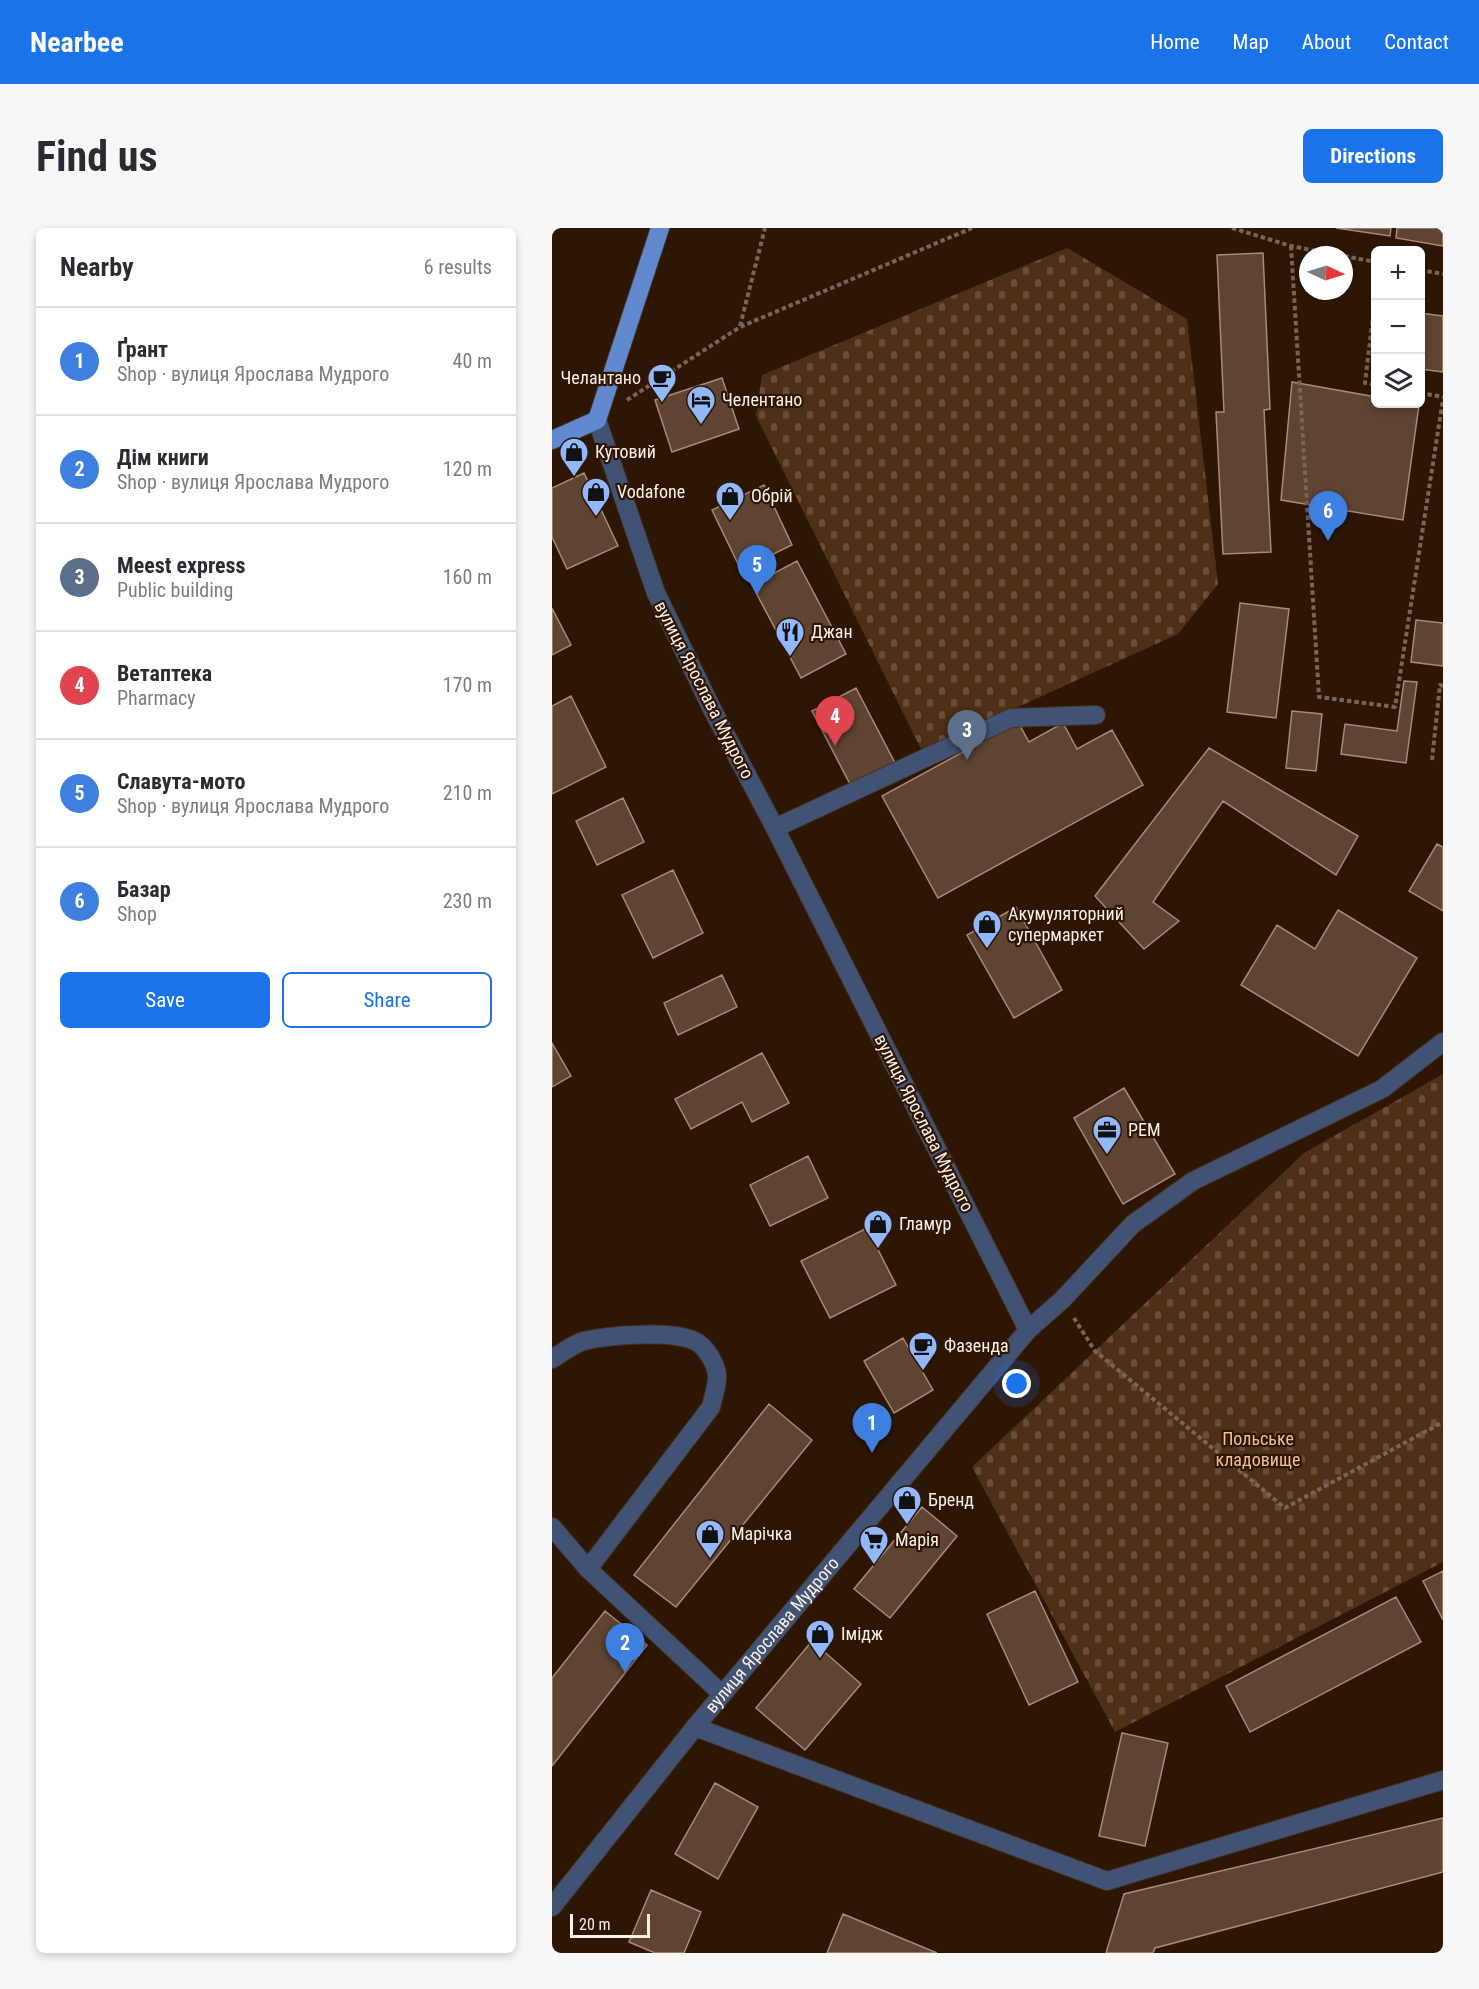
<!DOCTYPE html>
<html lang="en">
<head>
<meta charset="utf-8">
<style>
	:root { --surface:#fff; --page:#f7f7f7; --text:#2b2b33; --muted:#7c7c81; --line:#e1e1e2; --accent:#1a73e8 }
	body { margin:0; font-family:"Roboto Condensed",sans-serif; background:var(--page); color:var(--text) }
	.controls { position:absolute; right:18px; top:18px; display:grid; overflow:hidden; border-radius:9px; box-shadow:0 3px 9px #0003 }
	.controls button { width:54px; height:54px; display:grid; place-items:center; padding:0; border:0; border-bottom:2px solid var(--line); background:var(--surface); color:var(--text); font:30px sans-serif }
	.compass { position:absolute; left:747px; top:18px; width:54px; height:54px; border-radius:50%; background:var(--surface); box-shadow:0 3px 9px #0003; rotate:94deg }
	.scale { position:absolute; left:18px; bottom:15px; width:80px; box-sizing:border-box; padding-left:6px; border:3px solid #fef0e7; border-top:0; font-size:16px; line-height:21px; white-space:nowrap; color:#fef0e7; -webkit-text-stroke:4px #2d1604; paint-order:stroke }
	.you { position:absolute; left:465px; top:1156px; width:21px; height:21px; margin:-15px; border:4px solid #fff; border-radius:50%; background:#1a73e8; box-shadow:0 0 0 9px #1a73e833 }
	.badge { display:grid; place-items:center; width:39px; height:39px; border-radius:50%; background:var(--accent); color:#fff; font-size:20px; font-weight:700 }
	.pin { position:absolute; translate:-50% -50px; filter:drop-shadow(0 2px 3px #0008) }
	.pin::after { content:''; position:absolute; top:32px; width:21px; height:18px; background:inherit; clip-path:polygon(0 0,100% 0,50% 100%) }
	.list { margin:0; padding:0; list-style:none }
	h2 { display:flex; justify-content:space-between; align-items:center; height:78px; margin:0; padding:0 24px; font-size:26px }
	h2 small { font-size:20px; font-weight:400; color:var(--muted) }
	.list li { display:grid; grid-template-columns:39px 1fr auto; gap:18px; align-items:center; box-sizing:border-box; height:108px; padding:0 24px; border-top:2px solid var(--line) }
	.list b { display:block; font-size:22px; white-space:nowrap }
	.list p { margin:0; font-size:20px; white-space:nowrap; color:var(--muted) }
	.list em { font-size:20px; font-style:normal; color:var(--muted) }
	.actions { display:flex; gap:12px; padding:18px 24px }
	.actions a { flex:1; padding:14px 0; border:2px solid var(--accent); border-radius:9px; text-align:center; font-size:21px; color:var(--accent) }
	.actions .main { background:var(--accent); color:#fff }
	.icon { flex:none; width:33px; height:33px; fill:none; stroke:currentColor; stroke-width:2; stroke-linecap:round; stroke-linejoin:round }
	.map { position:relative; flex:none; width:891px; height:1725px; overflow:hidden; border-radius:9px }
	header { display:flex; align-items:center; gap:36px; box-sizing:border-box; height:84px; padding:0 30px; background:var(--accent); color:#fff }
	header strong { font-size:28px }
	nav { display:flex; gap:33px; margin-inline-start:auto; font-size:21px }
	.intro { display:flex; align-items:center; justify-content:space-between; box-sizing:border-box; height:144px; padding:0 36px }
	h1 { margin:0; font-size:42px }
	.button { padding:15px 27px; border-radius:9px; background:var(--accent); color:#fff; font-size:21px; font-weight:700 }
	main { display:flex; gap:36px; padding:0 36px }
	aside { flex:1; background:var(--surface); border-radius:9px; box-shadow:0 3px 9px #0003 }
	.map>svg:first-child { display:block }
	.cemetery { fill:url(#cemetery-stones) }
	.building { fill:#5e4431; stroke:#a88a75; stroke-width:1.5 }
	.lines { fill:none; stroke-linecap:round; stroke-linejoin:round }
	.minor-casing { stroke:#46301f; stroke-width:20 }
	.major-casing { stroke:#46301f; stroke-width:20 }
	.path { stroke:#796556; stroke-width:4; stroke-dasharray:4.5 3; stroke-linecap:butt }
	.minor { stroke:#405375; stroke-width:18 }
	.major { stroke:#6189cf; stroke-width:18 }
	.labels { text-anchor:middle; stroke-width:4.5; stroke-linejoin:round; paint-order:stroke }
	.poi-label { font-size:18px; fill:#fef0e7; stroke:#2d1604; text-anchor:start }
	.street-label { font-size:18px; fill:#fef0e7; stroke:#2d1604 }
	.park-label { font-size:18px; fill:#f6be95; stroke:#2d1604 }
</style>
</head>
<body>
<header>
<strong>Nearbee</strong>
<nav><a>Home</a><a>Map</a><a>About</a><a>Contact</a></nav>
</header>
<div class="intro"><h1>Find us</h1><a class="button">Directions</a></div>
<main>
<aside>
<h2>Nearby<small>6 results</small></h2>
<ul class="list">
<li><span class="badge" style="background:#3f7fe0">1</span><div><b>Ґрант</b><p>Shop · вулиця Ярослава Мудрого</p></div><em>40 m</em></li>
<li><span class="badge" style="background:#3f7fe0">2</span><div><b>Дім книги</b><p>Shop · вулиця Ярослава Мудрого</p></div><em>120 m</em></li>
<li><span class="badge" style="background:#5c6f8a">3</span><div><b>Meest express</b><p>Public building</p></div><em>160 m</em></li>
<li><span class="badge" style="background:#e0444e">4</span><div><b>Ветаптека</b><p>Pharmacy</p></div><em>170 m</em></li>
<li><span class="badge" style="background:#3f7fe0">5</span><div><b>Славута-мото</b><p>Shop · вулиця Ярослава Мудрого</p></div><em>210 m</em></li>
<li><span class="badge" style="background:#3f7fe0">6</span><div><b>Базар</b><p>Shop</p></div><em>230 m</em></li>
</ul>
<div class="actions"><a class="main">Save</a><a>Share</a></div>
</aside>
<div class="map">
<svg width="891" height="1725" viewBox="0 0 891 1725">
	<defs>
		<pattern id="cemetery-stones" width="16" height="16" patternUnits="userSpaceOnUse" patternTransform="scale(1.5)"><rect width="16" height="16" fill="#4e2f17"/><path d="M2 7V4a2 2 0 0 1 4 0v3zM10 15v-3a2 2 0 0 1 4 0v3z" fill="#694d39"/></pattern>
	</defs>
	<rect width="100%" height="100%" fill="#2d1604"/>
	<!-- cemetery -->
	<path class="cemetery" d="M515,20L635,91L666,356L626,406L370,523L204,188L210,147Z
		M891,846V1334L563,1504L420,1239L752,925Z"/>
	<!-- building -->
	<path class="building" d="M784,0H839L838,8Z
		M845,0H891V18L844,10Z
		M711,25L718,181L712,182L719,324L671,326L664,184H672L665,27Z
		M868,85L891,88V144L868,141Z
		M170,150L187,201L120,224L103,172Z
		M740,154L824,169V176L867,177L851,292L729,272Z
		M32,245L66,318L15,341L0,309V260Z
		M212,257L240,317L189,342L160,282Z
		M245,333L294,426L249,450L200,357Z
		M688,375L737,381L724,490L675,484Z
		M0,380L19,417L0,427Z
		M864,392L891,395V438L859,434Z
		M852,453L865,454L854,535L789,526L793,496L845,503Z
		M304,460L343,535L299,558L260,483Z
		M19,468L54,539L0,566V478Z
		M740,483L770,486L764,543L734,540Z
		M466,494L477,514L511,495L525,521L560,502L591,557L386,670L330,568Z
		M657,520L806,608L784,647L671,573L601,674L627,693L592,721L543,668Z
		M71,570L92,614L45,637L24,593Z
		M885,616L891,619V683L857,663Z
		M121,642L151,705L101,730L70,667Z
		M464,679L510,762L462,790L415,707Z
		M786,682L865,730L806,828L689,757L725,697L763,721Z
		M170,747L185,779L126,807L112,775Z
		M0,815L19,848L0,859Z
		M210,825L237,875L200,894L190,874L139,901L123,871Z
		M572,860L623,946L571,976L522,890Z
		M256,928L276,970L218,998L198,957Z
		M315,1000L344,1057L278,1090L249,1033Z
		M351,1110L381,1162L342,1185L312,1133Z
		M217,1176L260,1212L124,1379L82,1347Z
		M370,1279L405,1308L338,1390L302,1361Z
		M891,1343V1392L871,1353Z
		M483,1363L526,1454L477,1477L435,1386Z
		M844,1369L869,1414L698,1504L674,1458Z
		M53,1383L95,1417L0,1538V1450Z
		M260,1413L309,1456L253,1522L204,1480Z
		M570,1505L616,1515L593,1618L547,1608Z
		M163,1555L206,1579L166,1651L123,1626Z
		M891,1590V1644L603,1720L601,1725H554L572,1666Z
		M99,1662L149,1684L132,1725H103L77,1714Z
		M291,1686L385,1725H275Z"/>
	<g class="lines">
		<!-- minor casing -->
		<g class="minor-casing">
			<g id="minor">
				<path d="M223,600L459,490L544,487"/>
				<path d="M476,1102L510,1072L581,996L641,953L830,861L891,814"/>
				<path d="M0,1131C10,1125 21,1116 32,1113C57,1107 120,1102 143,1113C153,1118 164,1135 165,1147C166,1156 161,1169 159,1179L36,1341L170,1466"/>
				<path d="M0,1299L36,1341"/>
				<path d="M143,1499L555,1653L891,1552"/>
				<path id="s1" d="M0,1679L143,1499L476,1102L223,600L160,481L104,365L45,192"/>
			</g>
		</g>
		<!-- major casing -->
		<g class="major-casing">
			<path id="major" d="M0,212L45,192L108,0"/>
		</g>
		<!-- path -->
		<path class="path" d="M680,0L739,18L786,27
			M739,18L767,469L843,479L891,171
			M792,28L824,34
			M868,42L891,46
			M824,63L813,155L824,157
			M188,98L213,0
			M868,165L891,169
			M75,172L188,99L420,0
			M880,532L888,457L891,458
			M522,1090L543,1123L733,1280L891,1194"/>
		<!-- minor -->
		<use href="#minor" class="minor"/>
		<!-- major -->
		<use href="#major" class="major"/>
	</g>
	<!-- icons -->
	<defs>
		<g id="cafe-pin" transform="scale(1.5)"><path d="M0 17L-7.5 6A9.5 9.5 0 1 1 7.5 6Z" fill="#91b8fd" stroke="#2d1604"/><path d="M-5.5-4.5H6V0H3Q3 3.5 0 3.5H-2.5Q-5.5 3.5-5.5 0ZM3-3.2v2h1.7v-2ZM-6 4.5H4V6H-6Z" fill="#111"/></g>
		<g id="hotel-pin" transform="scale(1.5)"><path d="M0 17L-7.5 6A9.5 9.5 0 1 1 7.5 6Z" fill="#91b8fd" stroke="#2d1604"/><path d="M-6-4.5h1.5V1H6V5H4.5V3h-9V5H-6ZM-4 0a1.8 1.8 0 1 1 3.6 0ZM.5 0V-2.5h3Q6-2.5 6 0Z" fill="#111"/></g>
		<g id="shop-pin" transform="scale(1.5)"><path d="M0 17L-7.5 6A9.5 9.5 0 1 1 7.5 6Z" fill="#91b8fd" stroke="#2d1604"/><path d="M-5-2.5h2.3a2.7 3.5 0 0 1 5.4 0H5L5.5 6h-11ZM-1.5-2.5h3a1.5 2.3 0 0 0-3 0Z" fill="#111"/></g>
		<g id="restaurant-pin" transform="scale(1.5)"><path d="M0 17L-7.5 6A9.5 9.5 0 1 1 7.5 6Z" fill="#91b8fd" stroke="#2d1604"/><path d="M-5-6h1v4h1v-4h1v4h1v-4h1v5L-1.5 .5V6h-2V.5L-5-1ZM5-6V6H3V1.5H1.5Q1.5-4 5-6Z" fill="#111"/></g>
		<g id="office-pin" transform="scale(1.5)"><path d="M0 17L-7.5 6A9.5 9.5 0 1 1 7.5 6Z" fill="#91b8fd" stroke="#2d1604"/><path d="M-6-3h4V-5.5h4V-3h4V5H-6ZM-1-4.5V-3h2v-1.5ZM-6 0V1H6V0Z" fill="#111"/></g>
		<g id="supermarket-pin" transform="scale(1.5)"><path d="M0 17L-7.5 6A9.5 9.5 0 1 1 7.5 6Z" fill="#91b8fd" stroke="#2d1604"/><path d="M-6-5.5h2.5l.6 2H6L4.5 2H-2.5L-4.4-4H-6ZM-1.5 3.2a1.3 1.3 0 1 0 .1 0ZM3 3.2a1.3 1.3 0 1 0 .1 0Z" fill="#111"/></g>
	</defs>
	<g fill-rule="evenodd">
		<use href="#cafe-pin" x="110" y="150"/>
		<use href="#hotel-pin" x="149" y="172"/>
		<use href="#shop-pin" x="22" y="224"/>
		<use href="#shop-pin" x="44" y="264"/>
		<use href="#shop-pin" x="178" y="268"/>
		<use href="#restaurant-pin" x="238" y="404"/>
		<use href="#shop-pin" x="435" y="696"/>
		<use href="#office-pin" x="555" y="902"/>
		<use href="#shop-pin" x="326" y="996"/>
		<use href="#cafe-pin" x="371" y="1118"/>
		<use href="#shop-pin" x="355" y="1272"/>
		<use href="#shop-pin" x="158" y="1306"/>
		<use href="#supermarket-pin" x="322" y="1312"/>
		<use href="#shop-pin" x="268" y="1406"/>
	</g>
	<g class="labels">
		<!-- poi labels -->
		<g class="poi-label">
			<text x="89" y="156" text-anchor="end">Челантано</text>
			<text x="170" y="178">Челентано</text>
			<text x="43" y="230">Кутовий</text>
			<text x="65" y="270">Vodafone</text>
			<text x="199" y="274">Обрій</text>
			<text x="259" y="410">Джан</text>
			<text x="456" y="692">Акумуляторний<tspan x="456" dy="21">супермаркет</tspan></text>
			<text x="576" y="908">РЕМ</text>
			<text x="347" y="1002">Гламур</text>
			<text x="392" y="1124">Фазенда</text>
			<text x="376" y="1278">Бренд</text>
			<text x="179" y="1312">Марічка</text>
			<text x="343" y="1318">Марія</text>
			<text x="289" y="1412">Імідж</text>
		</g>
		<!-- street labels -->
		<g class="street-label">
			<text transform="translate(152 462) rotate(63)" y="6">вулиця Ярослава Мудрого</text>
			<text transform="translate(372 895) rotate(63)" y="6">вулиця Ярослава Мудрого</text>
			<text dy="6" stroke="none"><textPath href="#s1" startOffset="350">вулиця Ярослава Мудрого</textPath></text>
		</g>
		<!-- park labels -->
		<g class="park-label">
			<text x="706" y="1217">Польське<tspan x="706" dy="21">кладовище</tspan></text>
		</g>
	</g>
</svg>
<div class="controls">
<button>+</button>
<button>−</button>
<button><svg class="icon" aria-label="layers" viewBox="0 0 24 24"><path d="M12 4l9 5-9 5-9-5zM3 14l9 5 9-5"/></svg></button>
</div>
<svg class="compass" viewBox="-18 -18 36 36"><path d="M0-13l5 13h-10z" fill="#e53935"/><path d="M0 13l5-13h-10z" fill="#7c7c81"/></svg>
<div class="scale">20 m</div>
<div class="you"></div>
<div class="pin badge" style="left:320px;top:1225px;background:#3f7fe0">1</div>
<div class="pin badge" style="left:73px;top:1445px;background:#3f7fe0">2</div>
<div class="pin badge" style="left:415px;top:532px;background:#5c6f8a">3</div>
<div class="pin badge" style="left:283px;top:518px;background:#e0444e">4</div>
<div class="pin badge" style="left:205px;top:367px;background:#3f7fe0">5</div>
<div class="pin badge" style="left:776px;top:313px;background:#3f7fe0">6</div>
</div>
</main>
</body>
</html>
